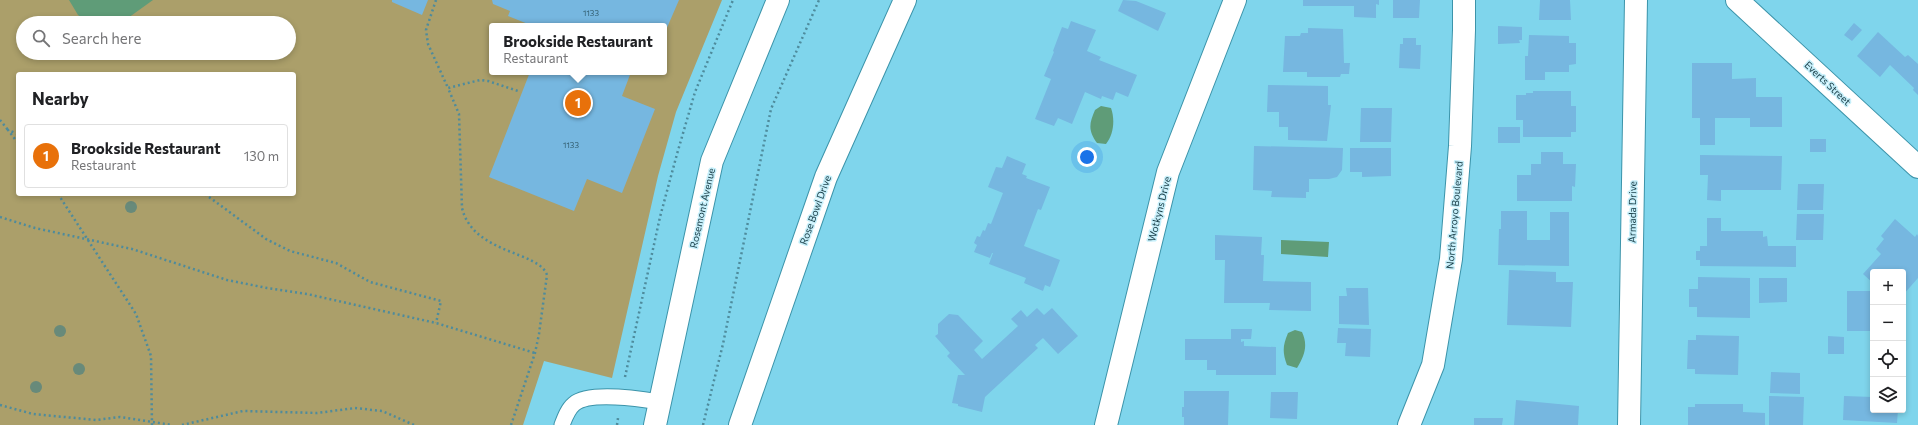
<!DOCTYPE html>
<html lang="en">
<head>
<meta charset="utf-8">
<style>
	:root { --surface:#fff; --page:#f2f2f2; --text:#202124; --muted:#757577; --line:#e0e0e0; --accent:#ea580c }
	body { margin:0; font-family:Commissioner,sans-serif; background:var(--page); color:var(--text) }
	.controls { position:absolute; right:12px; bottom:12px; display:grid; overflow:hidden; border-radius:4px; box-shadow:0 2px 6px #0003 }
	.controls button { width:36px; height:36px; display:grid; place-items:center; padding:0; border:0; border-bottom:1px solid var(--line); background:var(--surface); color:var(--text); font:20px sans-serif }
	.you { position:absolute; left:1087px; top:157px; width:14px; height:14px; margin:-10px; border:3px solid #fff; border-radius:50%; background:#1a73e8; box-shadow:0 0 0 6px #1a73e833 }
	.badge { display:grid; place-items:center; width:26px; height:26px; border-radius:50%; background:var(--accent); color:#fff; font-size:13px; font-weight:700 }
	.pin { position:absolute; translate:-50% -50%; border:2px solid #fff; box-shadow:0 1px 4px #0006 }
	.popup { position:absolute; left:489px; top:23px; width:178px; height:52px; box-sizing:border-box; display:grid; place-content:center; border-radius:4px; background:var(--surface); filter:drop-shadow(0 1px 3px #0005); font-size:13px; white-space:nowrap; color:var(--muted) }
	.popup b { font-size:15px; color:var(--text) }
	.popup::after { content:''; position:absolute; left:50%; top:100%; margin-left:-8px; border:8px solid transparent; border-top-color:var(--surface) }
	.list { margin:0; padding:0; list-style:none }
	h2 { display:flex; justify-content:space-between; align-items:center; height:52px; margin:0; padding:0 16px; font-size:17px }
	h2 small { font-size:13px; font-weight:400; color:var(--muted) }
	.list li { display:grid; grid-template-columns:26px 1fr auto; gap:12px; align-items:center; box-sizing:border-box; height:64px; margin:0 8px 8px; padding:0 8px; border:1px solid var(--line); border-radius:4px }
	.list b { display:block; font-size:15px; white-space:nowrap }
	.list p { margin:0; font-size:13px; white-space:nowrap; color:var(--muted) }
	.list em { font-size:13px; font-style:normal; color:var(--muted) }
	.icon { flex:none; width:22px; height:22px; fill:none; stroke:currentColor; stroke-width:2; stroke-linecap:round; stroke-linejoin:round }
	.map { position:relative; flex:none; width:1918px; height:425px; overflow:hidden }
	.search { position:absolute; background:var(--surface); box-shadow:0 2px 6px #0003; left:16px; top:16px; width:280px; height:44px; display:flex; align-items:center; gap:10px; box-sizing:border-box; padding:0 14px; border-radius:22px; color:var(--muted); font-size:15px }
	.panel { position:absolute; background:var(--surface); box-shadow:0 2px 6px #0003; left:16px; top:72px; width:280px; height:124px; border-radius:4px }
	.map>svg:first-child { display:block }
	.green { fill:#ab9f6a; fill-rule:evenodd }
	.water { fill:#5f9c78 }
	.building { fill:#76b7e0 }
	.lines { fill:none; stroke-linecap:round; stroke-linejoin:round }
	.service-casing { stroke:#3c94aa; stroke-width:17 }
	.minor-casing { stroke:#3c94aa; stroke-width:24 }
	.tertiary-casing { stroke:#3c94aa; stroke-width:24 }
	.path { stroke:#4e8b9c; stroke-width:2.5; stroke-dasharray:2 3; stroke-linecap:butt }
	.service { stroke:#fff; stroke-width:15 }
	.minor { stroke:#fff; stroke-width:22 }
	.tertiary { stroke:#fff; stroke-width:22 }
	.tree { fill:#688a7a }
	.labels { text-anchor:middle; stroke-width:3; stroke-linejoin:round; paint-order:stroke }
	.number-label { font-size:8px; fill:#335e70 }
	.street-label { font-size:10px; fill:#1d414b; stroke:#c6effa }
</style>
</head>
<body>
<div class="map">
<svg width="1918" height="425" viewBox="0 0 1918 425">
	<rect width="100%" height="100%" fill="#7fd5ec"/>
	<!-- green -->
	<path class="green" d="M0,0H722L676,112L658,176L612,378L544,361L523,425H0ZM23,23H289V53H23ZM492,26H664V72H492ZM18,74H294V194H18Z"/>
	<!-- water -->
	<path class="water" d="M69,0H153L121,23H89L78,15Z
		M1101,106L1111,108C1115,119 1114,134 1106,144L1097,143C1088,130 1089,124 1095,110Z
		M1281,240L1329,242L1328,257L1281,254Z
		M1295,330L1302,332C1308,345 1305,355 1297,368L1287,365C1282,352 1283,345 1288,333Z"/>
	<!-- building -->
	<path class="building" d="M392,0H428L422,15L392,2Z
		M492,0H679L666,30L664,29V26H657L650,23L649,26H533L508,16L510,11L493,4Z
		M1123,0L1136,1L1166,13L1158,31L1118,11Z
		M1303,0H1379V5L1376,4V18L1354,17V6H1303Z
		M1393,0H1420L1419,18H1393Z
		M1540,0H1570L1571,20H1539Z
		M1071,21L1096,30L1087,51L1101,57L1099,60L1137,75L1128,97L1116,92L1113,100L1102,96L1101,99L1085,92L1072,124L1058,118L1054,126L1035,119L1051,79L1044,76L1054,52L1053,51L1062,27L1068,29Z
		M1854,23L1862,30L1852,41L1844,35Z
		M1498,26L1522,27V40H1519L1520,43L1498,44Z
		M1308,28L1343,29L1344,63H1350L1349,74H1341L1340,77H1307V72H1283L1285,36H1300L1301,33H1308Z
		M1878,32L1905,57L1908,55L1918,64V95L1913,90L1914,88L1890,65L1880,77L1857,56Z
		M1529,35L1569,36V43H1576V64L1569,65V72H1545V80H1525V56H1528Z
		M1403,38H1416V45H1421L1420,69L1399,68L1400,44H1403Z
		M1692,63H1732V79L1756,78V97H1782V127H1750V118H1715V145H1700V118H1692Z
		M530,72H631L622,96L655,109L622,193L587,179L574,211L489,177Z
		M1268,85L1328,86V105H1331L1327,141L1288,140V127H1279V112H1267Z
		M1533,91H1571V106H1576V132H1571V137H1523V120H1516V95H1526V93H1533Z
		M1361,108H1392L1391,142H1360Z
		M1498,127H1520V143H1498Z
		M1810,139H1826V152H1810Z
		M1254,146L1343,148L1342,170L1337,177L1329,179H1309V192H1306V198L1271,197L1272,191L1253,190Z
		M1350,148H1391V176L1362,177V172H1350Z
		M1541,152H1563V164H1576L1575,187L1572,186V201H1517V175H1531V164H1541Z
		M1700,155L1782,156L1781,190H1721V201L1707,200L1708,175H1700Z
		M1007,156L1026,164L1022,174L1027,176L1026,178L1050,187L1041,210L1038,209L1024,246L1060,260L1050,287L1045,285L1043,291L1024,283L1026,278L989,264L993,253H992L990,258L974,252L977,245L974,243L977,236L980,237L983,230L985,231L988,223L991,224L1003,193L988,187L996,167L1002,168Z
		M1798,184H1824L1823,210H1797Z
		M1501,211H1527V240H1550V212H1569V266L1498,265L1499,229H1501Z
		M1797,214H1824L1823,240H1796Z
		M1707,218H1721V231H1763V237L1767,236L1768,246H1796V267L1700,266V260H1696V251H1700V246H1707Z
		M1895,219L1915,237L1917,234L1918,236V278L1903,295V272H1873V283L1863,274L1881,254L1876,249L1884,239L1881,236Z
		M1215,235L1262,237L1261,255H1264L1263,281L1311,282V311L1269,310L1270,303H1224L1225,260H1215Z
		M1509,270L1556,272V282H1573L1571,327L1507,325Z
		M1698,277L1750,278V318L1697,317V307H1689V289H1698Z
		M1759,278H1787V302L1759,303Z
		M1346,288H1368L1369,325L1339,324V296H1347Z
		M1847,291H1873V331H1847Z
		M1037,308L1044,315L1052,308L1078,336L1058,354L1043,338L1035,345L1038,348L985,397L982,412L958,406V404L952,403L958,375H965L947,356L950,353L935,336L938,334V324L949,314L958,315L983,341L974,350L982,359L1018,326L1011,319L1021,310L1027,317Z
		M1338,328L1371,329L1370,357L1345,356L1346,343H1337Z
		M1231,329H1252L1251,339H1241V342L1244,341V346L1276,347V375H1216V370H1207V360H1185V339H1231Z
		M1696,335L1739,336L1738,375L1695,374V369H1687L1688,340H1696Z
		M1828,336L1844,337V354H1828Z
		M1771,372L1800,373V394L1770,393Z
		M1184,391H1229L1228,425H1184V417H1182V407H1184Z
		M1271,392H1298L1297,419L1270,418Z
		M1769,396L1804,397L1803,425H1769Z
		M1844,396L1873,397V410H1898L1897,423L1843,420Z
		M1516,400L1579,406L1578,425H1514Z
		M1695,404H1743V412L1765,413V425H1688V407H1695Z
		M1474,418H1503L1502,425H1474Z"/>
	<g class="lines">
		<!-- service casing -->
		<g class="service-casing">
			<path id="service" d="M562,425C565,417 568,409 574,404C589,391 641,399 659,402"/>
		</g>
		<!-- minor casing -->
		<g class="minor-casing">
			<path id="minor" d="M1737,0L1918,167
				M655,425L712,161L778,0
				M740,425L826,177L905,0
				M1106,425L1168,172L1235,0
				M1629,425L1636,0"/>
		</g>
		<!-- tertiary casing -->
		<g class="tertiary-casing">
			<path id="tertiary" d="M1409,425L1433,365L1451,259L1460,146L1464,30V0"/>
		</g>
		<!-- path -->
		<path class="path" d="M436,0L426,30L428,44L448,88
			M0,120L8,130
			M18,134L8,130L18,143
			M58,194L136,314L151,356L152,425
			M205,194L266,239L290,251L336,263L370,282L441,301L436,323
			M0,217L35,228L132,249L227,280L267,288L307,294L436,323L535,353
			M625,377L660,217L677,154L695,92L733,0
			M0,405L33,414L96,420L120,417L172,425
			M182,425L243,411L317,413L355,408L382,411L414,425
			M511,425L535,353L539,334L547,275C539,251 473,254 462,208L459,114L448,88L480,80L488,81L518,91
			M617,425L618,418
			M703,425L723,344L771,109L819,0"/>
		<!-- service -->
		<use href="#service" class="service"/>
		<!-- minor -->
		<use href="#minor" class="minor"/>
		<!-- tertiary -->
		<use href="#tertiary" class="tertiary"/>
	</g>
	<!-- trees -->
	<g class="tree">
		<circle cx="131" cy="207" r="6"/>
		<circle cx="60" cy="331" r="6"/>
		<circle cx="79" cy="369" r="6"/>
		<circle cx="36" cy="387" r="6"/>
	</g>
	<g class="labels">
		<!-- number labels -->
		<g class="number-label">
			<text x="591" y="16">1133</text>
			<text x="571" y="148">1133</text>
		</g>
		<!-- street labels -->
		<g class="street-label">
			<text transform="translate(1828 83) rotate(43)" y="4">Everts Street</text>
			<text transform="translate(702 208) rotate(-77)" y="4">Rosemont Avenue</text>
			<text transform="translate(1159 209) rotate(-76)" y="4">Wotkyns Drive</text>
			<text transform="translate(815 210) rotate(-70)" y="4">Rose Bowl Drive</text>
			<text transform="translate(1632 212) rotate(-89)" y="4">Armada Drive</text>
			<text transform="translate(1454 215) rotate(-85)" y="4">North Arroyo Boulevard</text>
		</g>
	</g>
</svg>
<div class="controls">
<button>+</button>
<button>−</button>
<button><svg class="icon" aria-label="locate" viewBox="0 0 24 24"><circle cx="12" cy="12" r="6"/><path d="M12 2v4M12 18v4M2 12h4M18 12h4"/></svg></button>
<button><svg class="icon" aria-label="layers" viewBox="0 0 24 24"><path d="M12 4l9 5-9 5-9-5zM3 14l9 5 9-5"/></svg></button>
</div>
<div class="you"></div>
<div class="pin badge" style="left:578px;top:103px;background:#e8710a">1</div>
<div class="popup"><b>Brookside Restaurant</b>Restaurant</div>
<div class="search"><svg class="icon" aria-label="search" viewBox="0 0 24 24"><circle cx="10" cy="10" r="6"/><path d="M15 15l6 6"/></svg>Search here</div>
<section class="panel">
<h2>Nearby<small></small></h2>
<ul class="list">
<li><span class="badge" style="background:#e8710a">1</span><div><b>Brookside Restaurant</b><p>Restaurant</p></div><em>130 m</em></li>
</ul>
</section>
</div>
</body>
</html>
